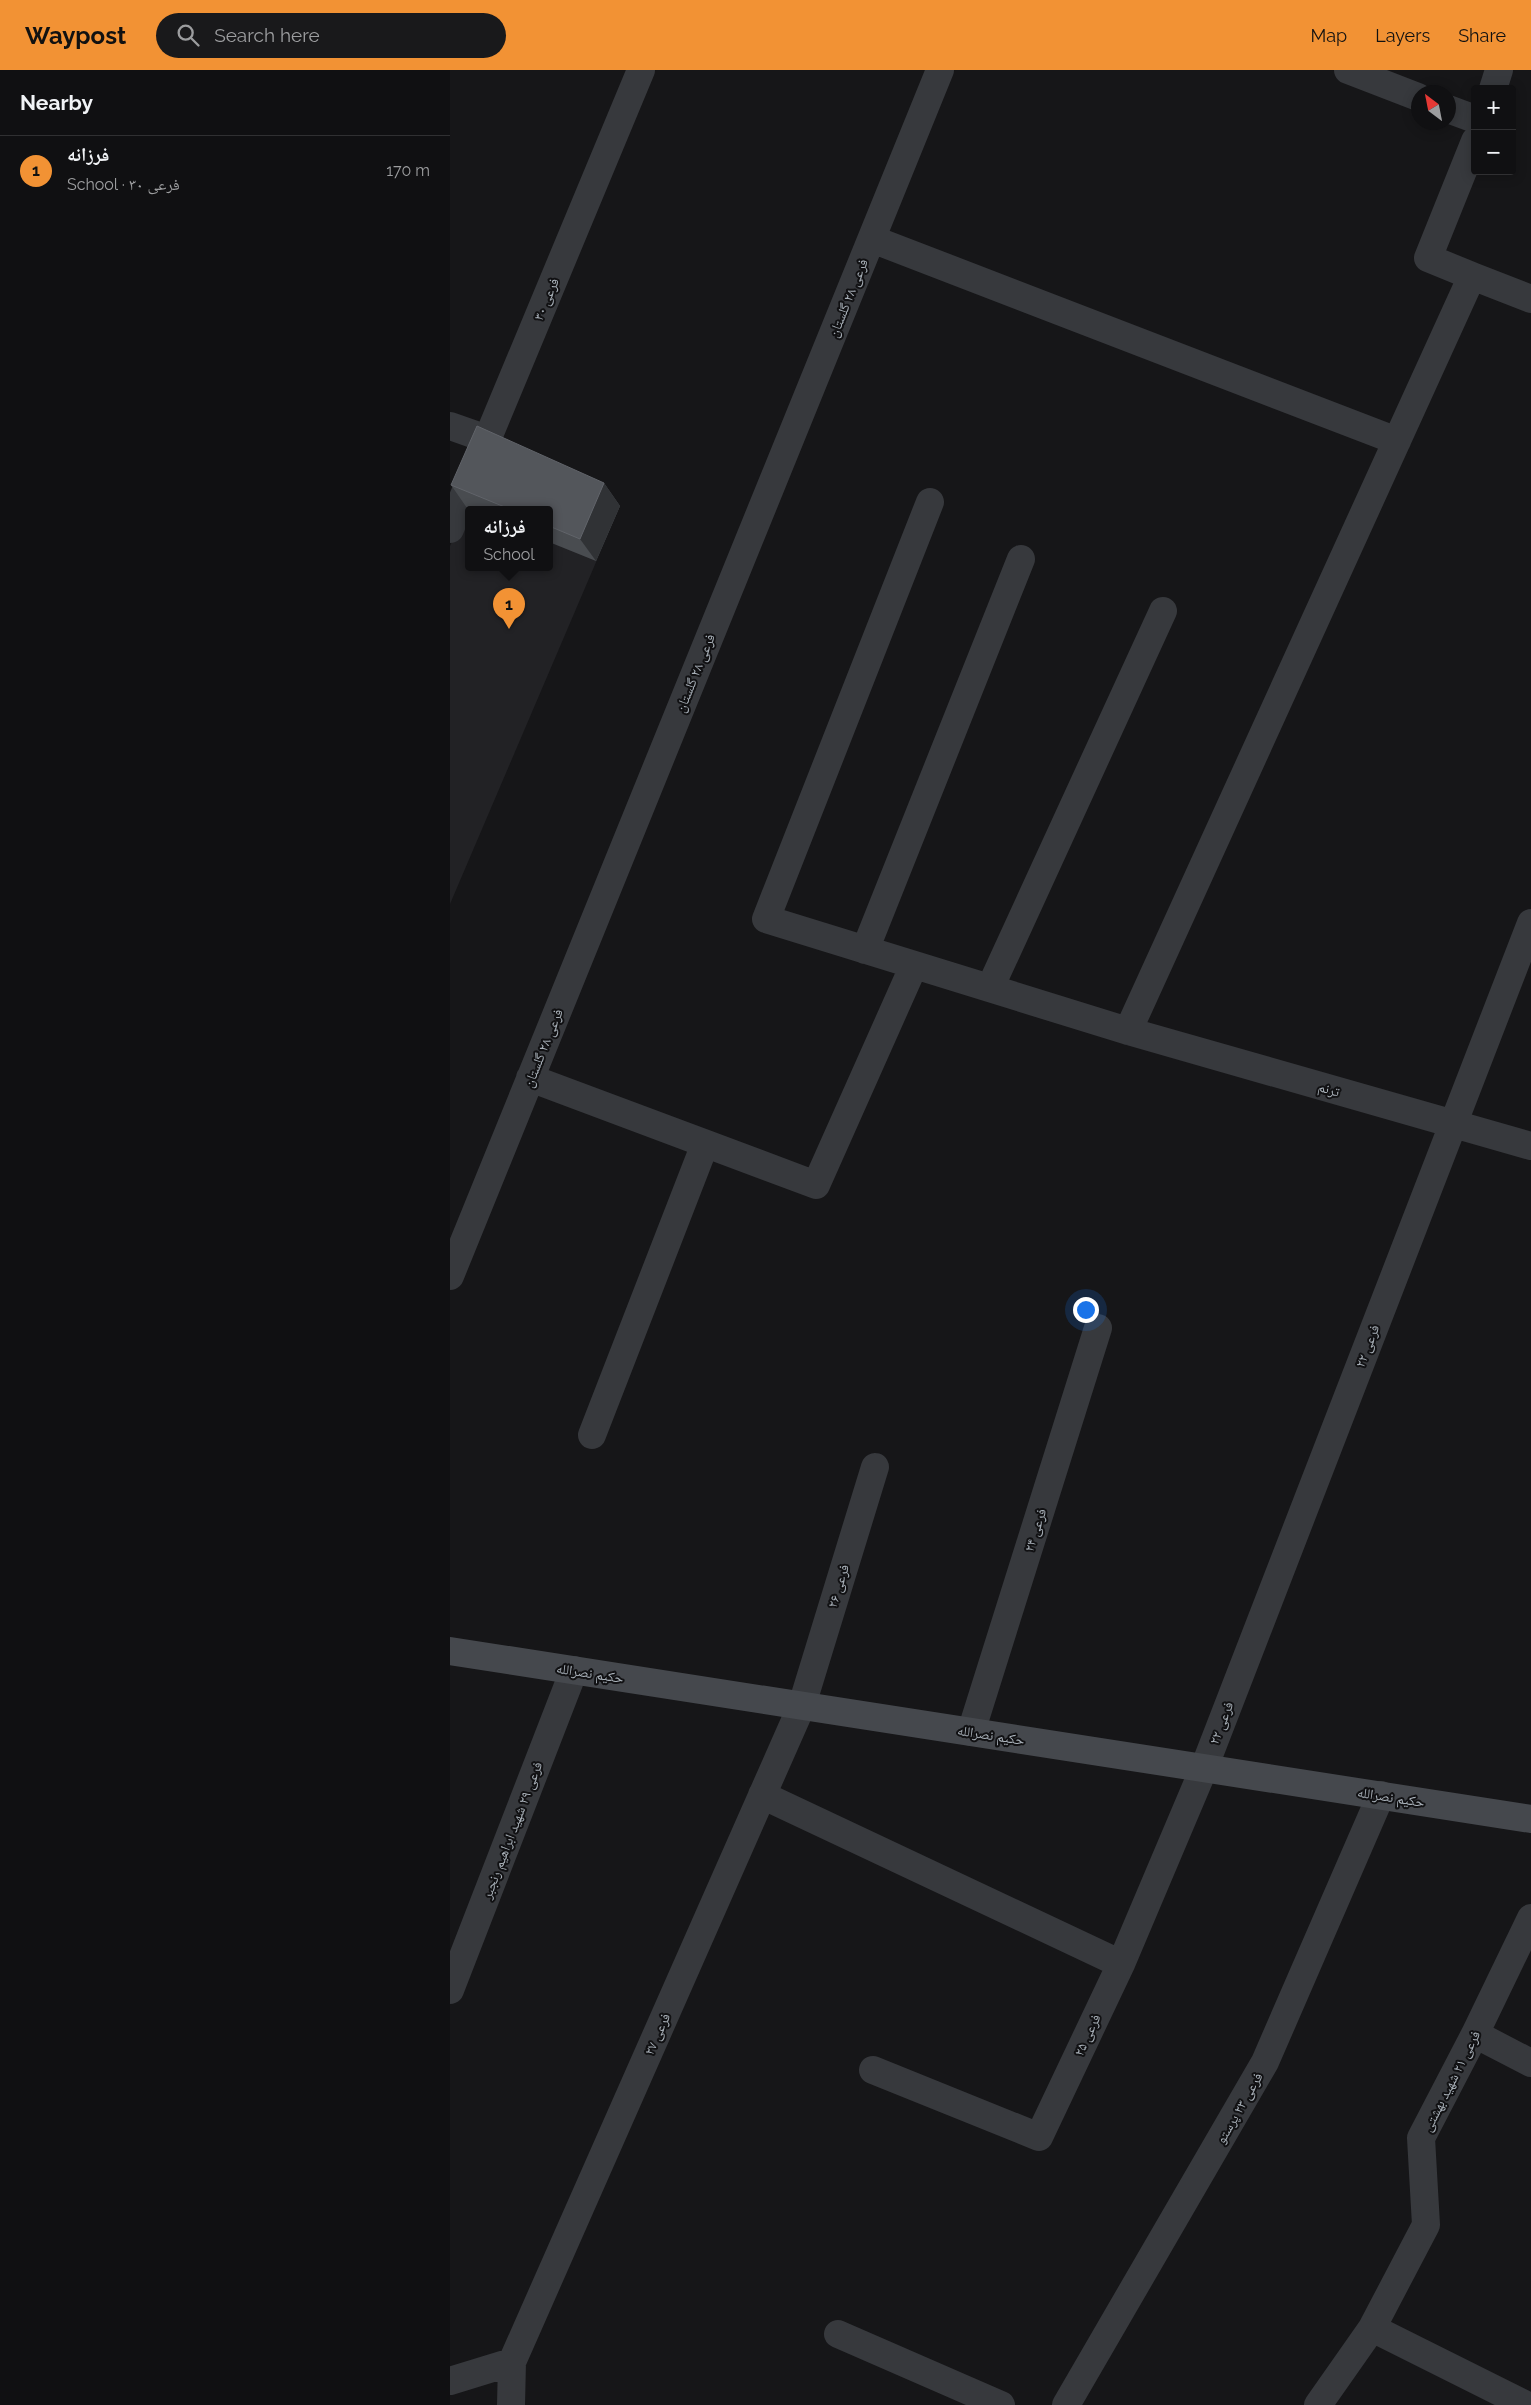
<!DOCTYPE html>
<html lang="en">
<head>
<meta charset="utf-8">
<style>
	:root { --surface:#101012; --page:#19191b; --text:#f1f3f6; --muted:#9c9d9f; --line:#303032; --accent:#f29234 }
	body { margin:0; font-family:Raleway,"Noto Naskh Arabic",sans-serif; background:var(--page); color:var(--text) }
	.controls { position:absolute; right:15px; top:15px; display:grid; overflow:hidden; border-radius:5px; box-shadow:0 2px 12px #0003 }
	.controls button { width:45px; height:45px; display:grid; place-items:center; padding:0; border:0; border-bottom:1px solid var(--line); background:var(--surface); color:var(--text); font:25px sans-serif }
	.compass { position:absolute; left:961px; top:15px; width:45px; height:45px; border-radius:50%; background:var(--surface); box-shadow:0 2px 12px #0003; rotate:328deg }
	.you { position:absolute; left:635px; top:1239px; width:18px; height:18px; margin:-12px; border:4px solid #fff; border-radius:50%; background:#1a73e8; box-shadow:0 0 0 8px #1a73e833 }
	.badge { display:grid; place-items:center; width:32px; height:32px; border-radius:50%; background:var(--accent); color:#111; font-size:16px; font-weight:700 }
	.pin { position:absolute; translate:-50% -41px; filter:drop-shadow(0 1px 2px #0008) }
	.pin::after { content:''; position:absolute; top:26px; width:18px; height:15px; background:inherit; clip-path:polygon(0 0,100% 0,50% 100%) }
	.popup { position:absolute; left:15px; top:436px; width:88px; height:65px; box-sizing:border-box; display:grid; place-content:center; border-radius:5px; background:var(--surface); filter:drop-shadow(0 1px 4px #0005); font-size:16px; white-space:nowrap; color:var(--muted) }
	.popup b { font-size:19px; color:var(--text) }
	.popup::after { content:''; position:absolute; left:50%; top:100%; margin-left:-10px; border:10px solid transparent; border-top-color:var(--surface) }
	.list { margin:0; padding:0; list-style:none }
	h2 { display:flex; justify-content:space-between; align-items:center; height:65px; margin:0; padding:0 20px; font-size:21px }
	h2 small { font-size:16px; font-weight:400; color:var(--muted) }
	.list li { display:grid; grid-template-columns:32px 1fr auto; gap:15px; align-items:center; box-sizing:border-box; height:70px; padding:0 20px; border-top:1px solid var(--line) }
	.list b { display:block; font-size:19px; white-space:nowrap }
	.list p { margin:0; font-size:16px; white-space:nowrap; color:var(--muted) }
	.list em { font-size:16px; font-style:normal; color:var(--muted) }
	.icon { flex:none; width:28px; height:28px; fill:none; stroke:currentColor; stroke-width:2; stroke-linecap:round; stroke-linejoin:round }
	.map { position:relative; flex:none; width:1081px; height:2335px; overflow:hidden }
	header { display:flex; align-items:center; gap:30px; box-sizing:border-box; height:70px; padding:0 25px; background:var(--accent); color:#111 }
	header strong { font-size:24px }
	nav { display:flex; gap:28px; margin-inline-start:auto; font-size:18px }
	.search { width:350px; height:45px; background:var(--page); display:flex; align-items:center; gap:12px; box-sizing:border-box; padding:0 18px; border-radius:28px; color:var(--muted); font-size:19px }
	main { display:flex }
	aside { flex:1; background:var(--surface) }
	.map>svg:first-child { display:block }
	.built { fill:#222225; fill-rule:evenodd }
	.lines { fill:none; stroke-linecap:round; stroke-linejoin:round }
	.street { stroke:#37393d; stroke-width:28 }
	.secondary { stroke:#45484d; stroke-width:28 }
	.wall { fill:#494c50 }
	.shaded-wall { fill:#303235 }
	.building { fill:#53565b; stroke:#61646a }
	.labels { text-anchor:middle; stroke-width:4; stroke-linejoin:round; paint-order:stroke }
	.street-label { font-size:14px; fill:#a8b0b8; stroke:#111113 }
</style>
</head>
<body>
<header>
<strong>Waypost</strong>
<div class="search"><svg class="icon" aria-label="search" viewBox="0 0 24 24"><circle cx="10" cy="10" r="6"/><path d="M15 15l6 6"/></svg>Search here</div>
<nav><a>Map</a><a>Layers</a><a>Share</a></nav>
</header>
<main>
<aside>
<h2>Nearby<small></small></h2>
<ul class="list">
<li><span class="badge">1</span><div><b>فرزانه</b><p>School · فرعی ۳۰</p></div><em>170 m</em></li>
</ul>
</aside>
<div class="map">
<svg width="1081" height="2335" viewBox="0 0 1081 2335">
	<rect width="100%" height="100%" fill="#161618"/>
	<!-- built -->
	<path class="built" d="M43,378L170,436L0,834V476ZM19,440H99V498H19Z"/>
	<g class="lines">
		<!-- street -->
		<path class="street" d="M898,0L968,27
			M1043,19L1049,0
			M998,39L1025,49
			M422,169L947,371
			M1022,206L978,188L1025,71
			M0,356L37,369
			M480,432L316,849L678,961L1081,1076
			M0,459L191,0
			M415,880L571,489
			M540,918L713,541
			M678,961L1022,206L1081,229
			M80,1008L366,1115L464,895
			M0,1206L490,0
			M142,1365L255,1074
			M521,1662L648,1258
			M312,1725L671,1894
			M0,1920L124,1600
			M1025,1964L1081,1993
			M423,2000L589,2067L671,1894L754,1698L1081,853
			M922,2258L1076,2335
			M388,2264L551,2335
			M0,2311L62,2292
			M61,2335L62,2292L352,1635L425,1397
			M616,2335L815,1992L931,1725
			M868,2335L922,2258L976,2155L971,2068L1025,1964L1081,1848"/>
		<!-- secondary -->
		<path class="secondary" d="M0,1581L1081,1749"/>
	</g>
	<!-- wall -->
	<path class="wall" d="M154,413L170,436L146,491L99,472V440H23L17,438L1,415Z"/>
	<!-- shaded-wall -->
	<path class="shaded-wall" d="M154,413L170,436L146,491L130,469Z"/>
	<!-- building -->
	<path class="building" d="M27,356L154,413L130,469L99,456V440H62L1,415Z"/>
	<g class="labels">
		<!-- street labels -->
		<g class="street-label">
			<text transform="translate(398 228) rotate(-68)" y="5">فرعی ۲۸ گلستان</text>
			<text transform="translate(96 229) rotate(-67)" y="5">فرعی ۳۰</text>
			<text transform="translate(245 603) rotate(-68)" y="5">فرعی ۲۸ گلستان</text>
			<text transform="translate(93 978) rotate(-68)" y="5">فرعی ۲۸ گلستان</text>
			<text transform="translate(879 1019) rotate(16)" y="5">ترنم</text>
			<text transform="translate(917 1276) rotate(-69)" y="5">فرعی ۲۲</text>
			<text transform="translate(585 1460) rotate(-72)" y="5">فرعی ۲۴</text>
			<text transform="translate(388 1516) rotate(-73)" y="5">فرعی ۲۶</text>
			<text transform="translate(140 1603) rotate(9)" y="5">حکیم نصرالله</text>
			<text transform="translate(771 1653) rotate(-69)" y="5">فرعی ۲۲</text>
			<text transform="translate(541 1665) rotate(9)" y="5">حکیم نصرالله</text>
			<text transform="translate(941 1727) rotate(9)" y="5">حکیم نصرالله</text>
			<text transform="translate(62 1760) rotate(-69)" y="5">فرعی ۲۹ شهید ابراهیم رنجبر</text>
			<text transform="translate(207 1964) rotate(-66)" y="5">فرعی ۲۷</text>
			<text transform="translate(637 1965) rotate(-65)" y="5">فرعی ۲۵</text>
			<text transform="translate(1001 2011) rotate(-63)" y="5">فرعی ۲۱ شهید بهشتی</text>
			<text transform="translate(789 2038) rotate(-60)" y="5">فرعی ۲۳ پرستو</text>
		</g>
	</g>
</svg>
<div class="controls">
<button>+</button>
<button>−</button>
</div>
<svg class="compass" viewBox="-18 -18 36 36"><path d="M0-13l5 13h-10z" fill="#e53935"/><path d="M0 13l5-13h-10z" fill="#9c9d9f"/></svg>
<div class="you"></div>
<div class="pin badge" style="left:59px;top:559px">1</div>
<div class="popup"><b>فرزانه</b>School</div>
</div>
</main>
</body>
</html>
